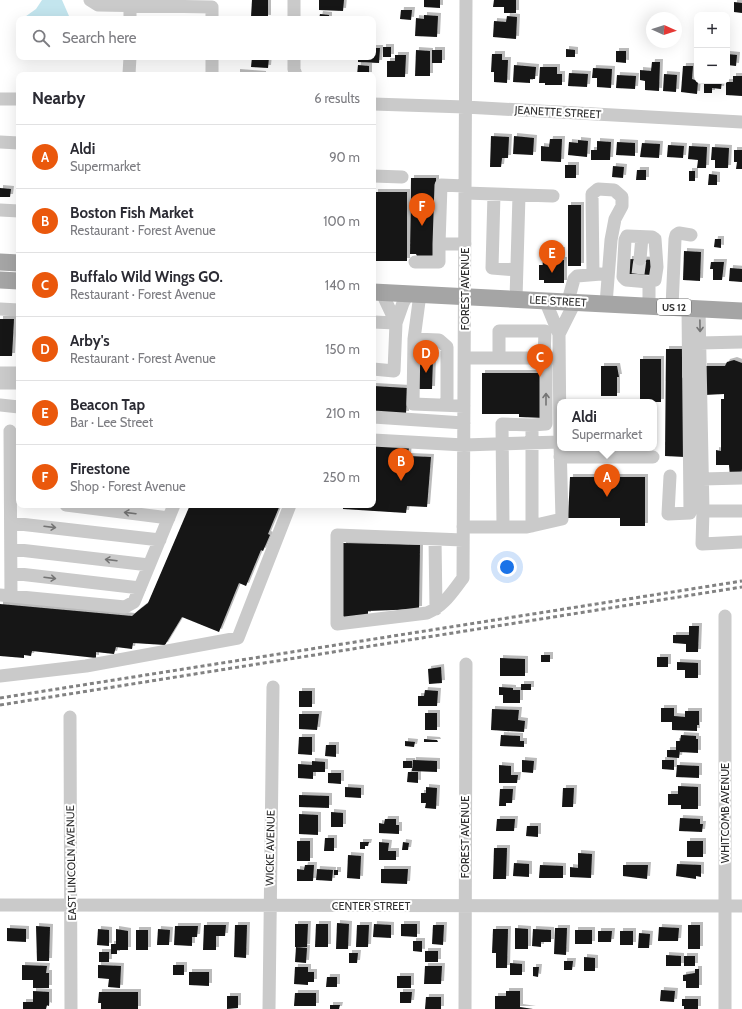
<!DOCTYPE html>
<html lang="en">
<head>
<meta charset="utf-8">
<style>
	:root { --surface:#fff; --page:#f2f2f3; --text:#2b2b33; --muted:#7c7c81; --line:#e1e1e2; --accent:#ea580c }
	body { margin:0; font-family:Cabin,sans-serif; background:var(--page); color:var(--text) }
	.controls { position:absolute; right:12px; top:12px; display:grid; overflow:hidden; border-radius:8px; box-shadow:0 4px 16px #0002 }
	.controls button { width:36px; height:36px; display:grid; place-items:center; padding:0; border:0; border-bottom:1px solid var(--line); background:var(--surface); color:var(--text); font:20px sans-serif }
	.compass { position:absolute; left:646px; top:12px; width:36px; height:36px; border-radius:50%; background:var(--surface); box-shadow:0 4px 16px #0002; rotate:93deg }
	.you { position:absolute; left:507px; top:567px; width:14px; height:14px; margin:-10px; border:3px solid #fff; border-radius:50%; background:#1a73e8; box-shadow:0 0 0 6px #1a73e833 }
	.badge { display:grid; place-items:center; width:26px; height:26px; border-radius:50%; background:var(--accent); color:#fff; font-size:13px; font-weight:700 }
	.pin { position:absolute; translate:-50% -33px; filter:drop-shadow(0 1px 2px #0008) }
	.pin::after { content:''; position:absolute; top:21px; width:14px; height:12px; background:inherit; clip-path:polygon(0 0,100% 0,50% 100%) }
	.popup { position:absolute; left:557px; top:399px; width:100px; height:52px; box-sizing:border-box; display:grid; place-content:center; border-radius:8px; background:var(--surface); filter:drop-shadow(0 1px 3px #0005); font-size:13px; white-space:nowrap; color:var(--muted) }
	.popup b { font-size:15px; color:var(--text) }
	.popup::after { content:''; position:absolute; left:50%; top:100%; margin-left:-8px; border:8px solid transparent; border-top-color:var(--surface) }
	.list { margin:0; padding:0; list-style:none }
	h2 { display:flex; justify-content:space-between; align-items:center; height:52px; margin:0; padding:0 16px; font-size:17px }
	h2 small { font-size:13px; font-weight:400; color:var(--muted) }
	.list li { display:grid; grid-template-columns:26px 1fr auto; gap:12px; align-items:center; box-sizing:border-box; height:64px; padding:0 16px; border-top:1px solid var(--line) }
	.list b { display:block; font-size:15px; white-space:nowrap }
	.list p { margin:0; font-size:13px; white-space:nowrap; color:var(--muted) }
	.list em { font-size:13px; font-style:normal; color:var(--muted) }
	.icon { flex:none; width:22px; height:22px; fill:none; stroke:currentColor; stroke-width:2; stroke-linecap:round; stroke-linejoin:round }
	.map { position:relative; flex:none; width:742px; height:1009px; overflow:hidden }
	.search { position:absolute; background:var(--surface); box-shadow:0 4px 16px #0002; left:16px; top:16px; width:360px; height:44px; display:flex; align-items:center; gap:10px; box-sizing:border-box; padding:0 14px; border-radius:8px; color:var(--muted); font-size:15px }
	.panel { position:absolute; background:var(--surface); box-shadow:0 4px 16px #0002; left:16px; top:72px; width:360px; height:436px; border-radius:8px }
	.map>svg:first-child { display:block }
	.water { fill:#c3e5ee }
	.building { fill:#141414; filter:url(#shadow) }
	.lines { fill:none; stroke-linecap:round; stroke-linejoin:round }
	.minor-tunnel { stroke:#d5d5d5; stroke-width:13; stroke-dasharray:13 6; stroke-linecap:butt }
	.minor { stroke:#cacaca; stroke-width:13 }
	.major { stroke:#a5a5a5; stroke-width:17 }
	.rail { stroke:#828282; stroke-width:3; stroke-dasharray:4 3; stroke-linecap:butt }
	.oneway { stroke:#747474 }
	.labels { text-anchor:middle; stroke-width:4; stroke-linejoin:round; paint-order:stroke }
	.shield { fill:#fff; stroke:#6c6c6c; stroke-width:1 }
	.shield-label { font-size:10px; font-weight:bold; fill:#2d2d2d }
	.street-label { font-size:11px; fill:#2d2d2d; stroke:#fff }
</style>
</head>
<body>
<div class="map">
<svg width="742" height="1009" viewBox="0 0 742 1009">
	<defs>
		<filter id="shadow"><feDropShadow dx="3" dy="-3" stdDeviation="0" flood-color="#0004"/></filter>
	</defs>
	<rect width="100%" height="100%" fill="#fff"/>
	<!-- water -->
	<path class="water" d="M42,0H62L69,16L73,19H22L36,9Z"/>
	<!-- building -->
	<path class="building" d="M252,0H268V18L251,17Z
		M319,0H344L343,11L319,10Z
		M424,0H440V8L424,7Z
		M494,0H516V13H504V7H493Z
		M734,2L742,3V13L734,12Z
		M401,10H412L411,20L400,19Z
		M320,14L329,15V19H319Z
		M424,15L438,16L437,37L415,36L416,18L424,19Z
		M507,16L517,17L516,39L493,37L494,21L506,22Z
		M383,47H391V57H383Z
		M373,48H380L379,63L358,62V57H373Z
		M566,49L575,50V57H566Z
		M416,50L430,51V76H415Z
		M432,50H442V63H432Z
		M616,51H626V63L616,62Z
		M492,54H502V60H508L507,83L494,82V72H491Z
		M727,54L737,55L736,66L727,65Z
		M395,55H406L405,77H387V61H395Z
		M252,57H269L268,68L251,67Z
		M320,57H343V60L319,59Z
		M652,62H660L659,91L645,90V81L640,80V70L651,71Z
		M358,65L369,66V75H357Z
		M514,65L536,67L535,79H530V83L513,82Z
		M683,66H693L692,79L698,81L697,94L681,92Z
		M540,67H557V74H562V85H545V83H539Z
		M593,68L612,69L611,88L597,87V78H592Z
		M237,72L263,74V75H237Z
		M569,73L588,74L587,87L568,86Z
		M664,74L677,75L676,92L663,91Z
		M617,75L636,76L635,89L616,88Z
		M733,76H742V96L726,95V82H733Z
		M704,81H722L721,89L712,88V93H704Z
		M491,136L509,137L508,158H502L501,167H490Z
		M514,136L534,138L533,155L513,154Z
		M550,139H562L561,162L541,161V146L549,147Z
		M578,140L588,141L587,157L568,155L569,142L578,143Z
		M597,141L611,142L610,160H591V150H597Z
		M617,142L635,143V156L616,155Z
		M642,143L660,144L659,158L640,157Z
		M668,145L684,146L683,158L667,157Z
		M689,146L707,147L706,168H697L698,160L688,159Z
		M712,147L729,148L728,168H715V160H711Z
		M734,150H742V169H736L737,162H734Z
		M565,165H576V178H565Z
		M613,166L624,167L623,178L612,177Z
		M637,170H646V180H636Z
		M689,171H695V181H689Z
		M709,174L717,175V185H708Z
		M411,178H436V195L434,198V254L432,257L417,256L416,254H410Z
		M0,188L11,189L10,197H0Z
		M375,192H407V261H374Z
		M568,205H581V266H568Z
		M715,239H721V248L714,247Z
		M546,250H562V260H564V283H544V280H539V265H543V261H546Z
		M684,251L701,252L700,281L683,280Z
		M629,259L655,260L654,275L628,274Z
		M711,262H724L722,280H713V269H710Z
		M730,268L742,269V282L729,281Z
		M0,319H14L12,356H0Z
		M666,349H682V377L686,383L685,457L665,456Z
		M422,356L433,358L432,389H419V358H422Z
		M640,359H661V402H640Z
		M734,360L742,363V469L741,476L730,477L729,465H716V450L721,451V399H724V394L704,395V366H725L727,362Z
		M601,366H617L619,377H617V396H601Z
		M482,373H545V418L519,417V414H482Z
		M373,386L407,388L406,414L373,413Z
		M373,444L409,447L408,456L431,457L427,507L407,506L406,513L343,509V505H373Z
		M570,477H645V526H620V518H568Z
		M190,505H280L268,534L270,535L263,551L261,550L246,586L239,583L219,632L182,617L165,645L133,643L132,649L116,647L114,654L96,652V658L32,651L31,656L24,655V658L0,656V604L132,616L139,610L148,603Z
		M343,543L420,545L419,609L368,611V615H356L355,618L342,619Z
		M689,626H699L698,652H686V644L673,643V635H689Z
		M541,655H550V662H541Z
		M657,657H668V667H657Z
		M500,658L525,659V676H500Z
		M677,662L698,663V678H685V670H677Z
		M441,667L442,683L429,684L428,669Z
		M521,684H531V690H521Z
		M499,687L513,688V690H520V703H503V695H499Z
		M425,690L438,691L437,706H418V696H424Z
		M299,691H312V707H299Z
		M661,708H674V716L685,717V711H699V725H697V731L672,730V722H661Z
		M492,709L519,710L518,720L525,721L524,732L491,730Z
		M425,713H437V730H425Z
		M299,714H319L317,730L299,729Z
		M501,735L520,736V741H524V747L500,746Z
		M681,735L696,736V739H698V753L680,752V750L679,758L667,757V750H676V741H680Z
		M299,737H312V755L298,754Z
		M424,739L437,740L438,742H424Z
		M405,741L415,742L414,747L405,746Z
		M326,745H336V757L325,756Z
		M413,760L437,761V772L412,771Z
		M522,760L534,761L533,773L522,772Z
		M662,760H674V770L662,769Z
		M312,761L325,762V772H313V779L298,778V764L312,765Z
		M403,761H412V768H403Z
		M499,765L511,766V775H518L517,783H499Z
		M677,765L699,766V778L676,777Z
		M408,772H418V783L407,782Z
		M328,773H341V784L328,783Z
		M678,786L698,787V809H681V805H668V794H678Z
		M345,787L361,788V798L345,797Z
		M426,787L437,788L436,809L425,808L426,803H421V793H426Z
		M563,788H574L573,807H562Z
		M500,789H513L512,803H506V806H499Z
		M299,795L329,796V808L299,807Z
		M331,812L343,813V827H331Z
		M299,814L318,815V835L299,834Z
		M680,818L700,819V824H703L702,832L679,831Z
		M385,819H396V825H399V834L379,833V823L384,824Z
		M497,819H515L514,831H496Z
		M527,826H538V837L526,836Z
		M325,838H334V851H324Z
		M297,841H310V861H297Z
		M687,841H703V857H687Z
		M360,842H369L368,846H365V849H360Z
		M379,842L389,843L388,851H396V860H379Z
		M403,842L409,843L408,850H402Z
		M494,848H507L506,879H493Z
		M578,853L592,854L591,878L570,877V867L578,868Z
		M348,855L361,856L360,879L347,878Z
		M514,863L529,864V877L513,876Z
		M677,864L701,865V877L696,876V879L676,876Z
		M305,865H314L313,881H297V869L304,870Z
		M540,865L563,866V878H539Z
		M623,865H648L647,879L623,876Z
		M317,869L333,870L332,881L316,880Z
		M381,869H408L407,884L381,883Z
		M334,870H338V875H334Z
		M337,923L349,924L348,949H336Z
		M295,924H308L307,947H295Z
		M316,924H328V947H315Z
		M374,924L391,925V938L373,937Z
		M401,924H417V937L401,936Z
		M204,925H226L225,936H216V950H203Z
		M235,925H247L246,958L234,957Z
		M357,925H369L368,947H356Z
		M433,925H444L443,945L432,944Z
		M688,925H700V949H688Z
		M36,926L50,927L49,961H37Z
		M175,926H198L197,937H192V946L174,945Z
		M659,927L679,928L678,941H658Z
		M7,928L26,929V942L7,941Z
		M515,928L528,929V949H515Z
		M555,928H567L566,955L554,954Z
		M98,929L109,930V946L97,945Z
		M116,929L128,931V950H117V954H111V944H116Z
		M158,929L170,930L169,945H157Z
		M493,929H508L507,968H496V953H492Z
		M533,929L551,930V942H541V947L532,946Z
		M136,930H148V950H136Z
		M575,930H592V944H575Z
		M598,931H612L611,942H598Z
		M620,931H633V945H620Z
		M639,933L650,934L649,948H638Z
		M413,941H422V952L413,951Z
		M296,947L307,948L306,963L295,962Z
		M425,951H438V962H425Z
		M99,952H109V962H99Z
		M349,953H358L357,963H349Z
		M666,955L681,956V966H666Z
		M684,956H695V966H684Z
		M584,957L595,958V971H584Z
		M564,961H573L572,970H564Z
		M510,963L522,964V975H510Z
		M22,965L47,966L46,973H49V988H33V980H22Z
		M98,965L121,966L120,988L108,987L109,979L98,978Z
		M173,965H184V975H173Z
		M425,966H442L441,984H424Z
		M295,967H308V972H314V982H308V985L294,984Z
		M533,967H539L538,977L533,976Z
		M695,969H699V988H686V981H683V975L695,973Z
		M189,972H209V986L189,985Z
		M397,976H411V988H397Z
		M327,977H337V987H326Z
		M661,990L675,991L674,1002L660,1001Z
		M33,991L49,992V1006L47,1005L46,1009H23V1002H33Z
		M506,991H520V1007L533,1009H495V996H506Z
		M99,992H138V1009H101V1003H98Z
		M400,992H412L411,1003H400Z
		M295,993H316V1006H294Z
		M227,996H238V1008L227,1009Z
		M426,997H441V1009H425Z
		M682,999H698V1009H684V1006H682Z
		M330,1005H340L339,1009H330Z"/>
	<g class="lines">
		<!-- minor-tunnel -->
		<path class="minor-tunnel" d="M638,274L640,259"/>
		<!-- minor -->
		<path class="minor" d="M90,0L98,5L212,7V19
			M130,19V6
			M294,19V0
			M212,57V72
			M294,57V69L296,75
			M129,74L130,57
			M0,99H19
			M373,104L465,107L742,122
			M0,142L19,143
			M373,176L402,177
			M465,193L553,196
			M494,194L492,268L516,270
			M0,210L19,211
			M465,244H439L441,185L465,186
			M640,259L642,237
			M415,262H439V244
			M593,274L592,194L598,189L614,190L622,197V206L615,219L611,240L606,304
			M382,293L396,323L403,303L408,294
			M420,294L414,339L413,404L464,406
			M516,299L519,195
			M545,300L559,334L560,442
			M568,301L574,279L577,276L601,274
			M649,306V282L626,280L623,277L625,240L627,236L652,237L655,239L657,267L655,280L649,282
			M672,307L675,239L676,235L679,233L691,235
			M0,309L19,310
			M699,309L703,511H742
			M373,322L396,323L394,371L373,369
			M559,334L575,302
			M414,339L439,340L447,347V405
			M700,343L742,342
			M465,358H551
			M499,358V331H545L544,358
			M0,373H19
			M0,383H19
			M0,405L19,407
			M373,417L464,423
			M532,425L546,424V358
			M10,431L11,596
			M373,440L464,445L560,442L562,519L527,527H463
			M560,457H653
			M670,476L668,514L690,513L688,308
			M702,479L742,478
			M66,505L169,518
			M703,511L702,544L742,542
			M11,523L160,540
			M503,527L502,424L532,425V526
			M435,539L436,609
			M463,540L337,535V624L427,613C444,606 452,592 463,578L466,0
			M11,549L149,565
			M11,573L140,588
			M0,595L125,607L134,602L174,505
			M725,616V1009
			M0,676L86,666L238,638L290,505
			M70,717L71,1009
			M0,905L742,906
			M269,1009L273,687
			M465,1009L466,664"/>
		<!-- major -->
		<path class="major" d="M0,262L19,263
			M0,280L19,281
			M373,292L742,311"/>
		<!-- rail -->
		<path class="rail" d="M0,698L742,581
			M0,705L742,587"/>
	</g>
	<!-- one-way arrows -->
	<defs><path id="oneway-shaft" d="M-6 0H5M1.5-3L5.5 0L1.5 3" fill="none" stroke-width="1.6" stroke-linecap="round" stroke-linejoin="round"/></defs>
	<g class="oneway">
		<use href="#oneway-shaft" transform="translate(700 326) rotate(89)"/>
		<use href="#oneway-shaft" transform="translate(546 399) rotate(-90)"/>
		<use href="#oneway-shaft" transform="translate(130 513) rotate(-173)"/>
		<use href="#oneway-shaft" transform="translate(50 527) rotate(7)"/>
		<use href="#oneway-shaft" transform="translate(111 560) rotate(-173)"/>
		<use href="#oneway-shaft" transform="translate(50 578) rotate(7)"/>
	</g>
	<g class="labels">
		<!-- shield labels -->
		<rect class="shield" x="657" y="299" width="34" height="16" rx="3"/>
		<g class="shield-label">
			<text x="674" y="311">US 12</text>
		</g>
		<!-- street labels -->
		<g class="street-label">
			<text transform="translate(558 112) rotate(3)" y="4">JEANETTE STREET</text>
			<text transform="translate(465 289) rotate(-90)" y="4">FOREST AVENUE</text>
			<text transform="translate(558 301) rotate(3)" y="4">LEE STREET</text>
			<text transform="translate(725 813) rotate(-90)" y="4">WHITCOMB AVENUE</text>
			<text transform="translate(465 837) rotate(-90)" y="4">FOREST AVENUE</text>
			<text transform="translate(270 848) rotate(-89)" y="4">WICKE AVENUE</text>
			<text transform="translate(71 863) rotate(-91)" y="4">EAST LINCOLN AVENUE</text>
			<text x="371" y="910">CENTER STREET</text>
		</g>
	</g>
</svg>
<div class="controls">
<button>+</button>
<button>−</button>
</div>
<svg class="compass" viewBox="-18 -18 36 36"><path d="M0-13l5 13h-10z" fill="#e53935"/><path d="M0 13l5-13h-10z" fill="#7c7c81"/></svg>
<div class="you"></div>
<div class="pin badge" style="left:607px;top:497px">A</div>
<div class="popup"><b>Aldi</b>Supermarket</div>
<div class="pin badge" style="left:401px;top:481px">B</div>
<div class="pin badge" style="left:540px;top:377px">C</div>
<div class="pin badge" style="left:426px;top:373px">D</div>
<div class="pin badge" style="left:552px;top:273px">E</div>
<div class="pin badge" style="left:422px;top:226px">F</div>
<div class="search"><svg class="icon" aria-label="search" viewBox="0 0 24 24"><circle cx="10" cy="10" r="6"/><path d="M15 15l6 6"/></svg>Search here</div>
<section class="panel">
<h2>Nearby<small>6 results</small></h2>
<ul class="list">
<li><span class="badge">A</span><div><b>Aldi</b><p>Supermarket</p></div><em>90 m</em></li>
<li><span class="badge">B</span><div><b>Boston Fish Market</b><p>Restaurant · Forest Avenue</p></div><em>100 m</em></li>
<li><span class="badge">C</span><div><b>Buffalo Wild Wings GO.</b><p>Restaurant · Forest Avenue</p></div><em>140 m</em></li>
<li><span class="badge">D</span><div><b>Arby's</b><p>Restaurant · Forest Avenue</p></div><em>150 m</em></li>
<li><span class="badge">E</span><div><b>Beacon Tap</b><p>Bar · Lee Street</p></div><em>210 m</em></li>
<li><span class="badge">F</span><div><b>Firestone</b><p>Shop · Forest Avenue</p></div><em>250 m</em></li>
</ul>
</section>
</div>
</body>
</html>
